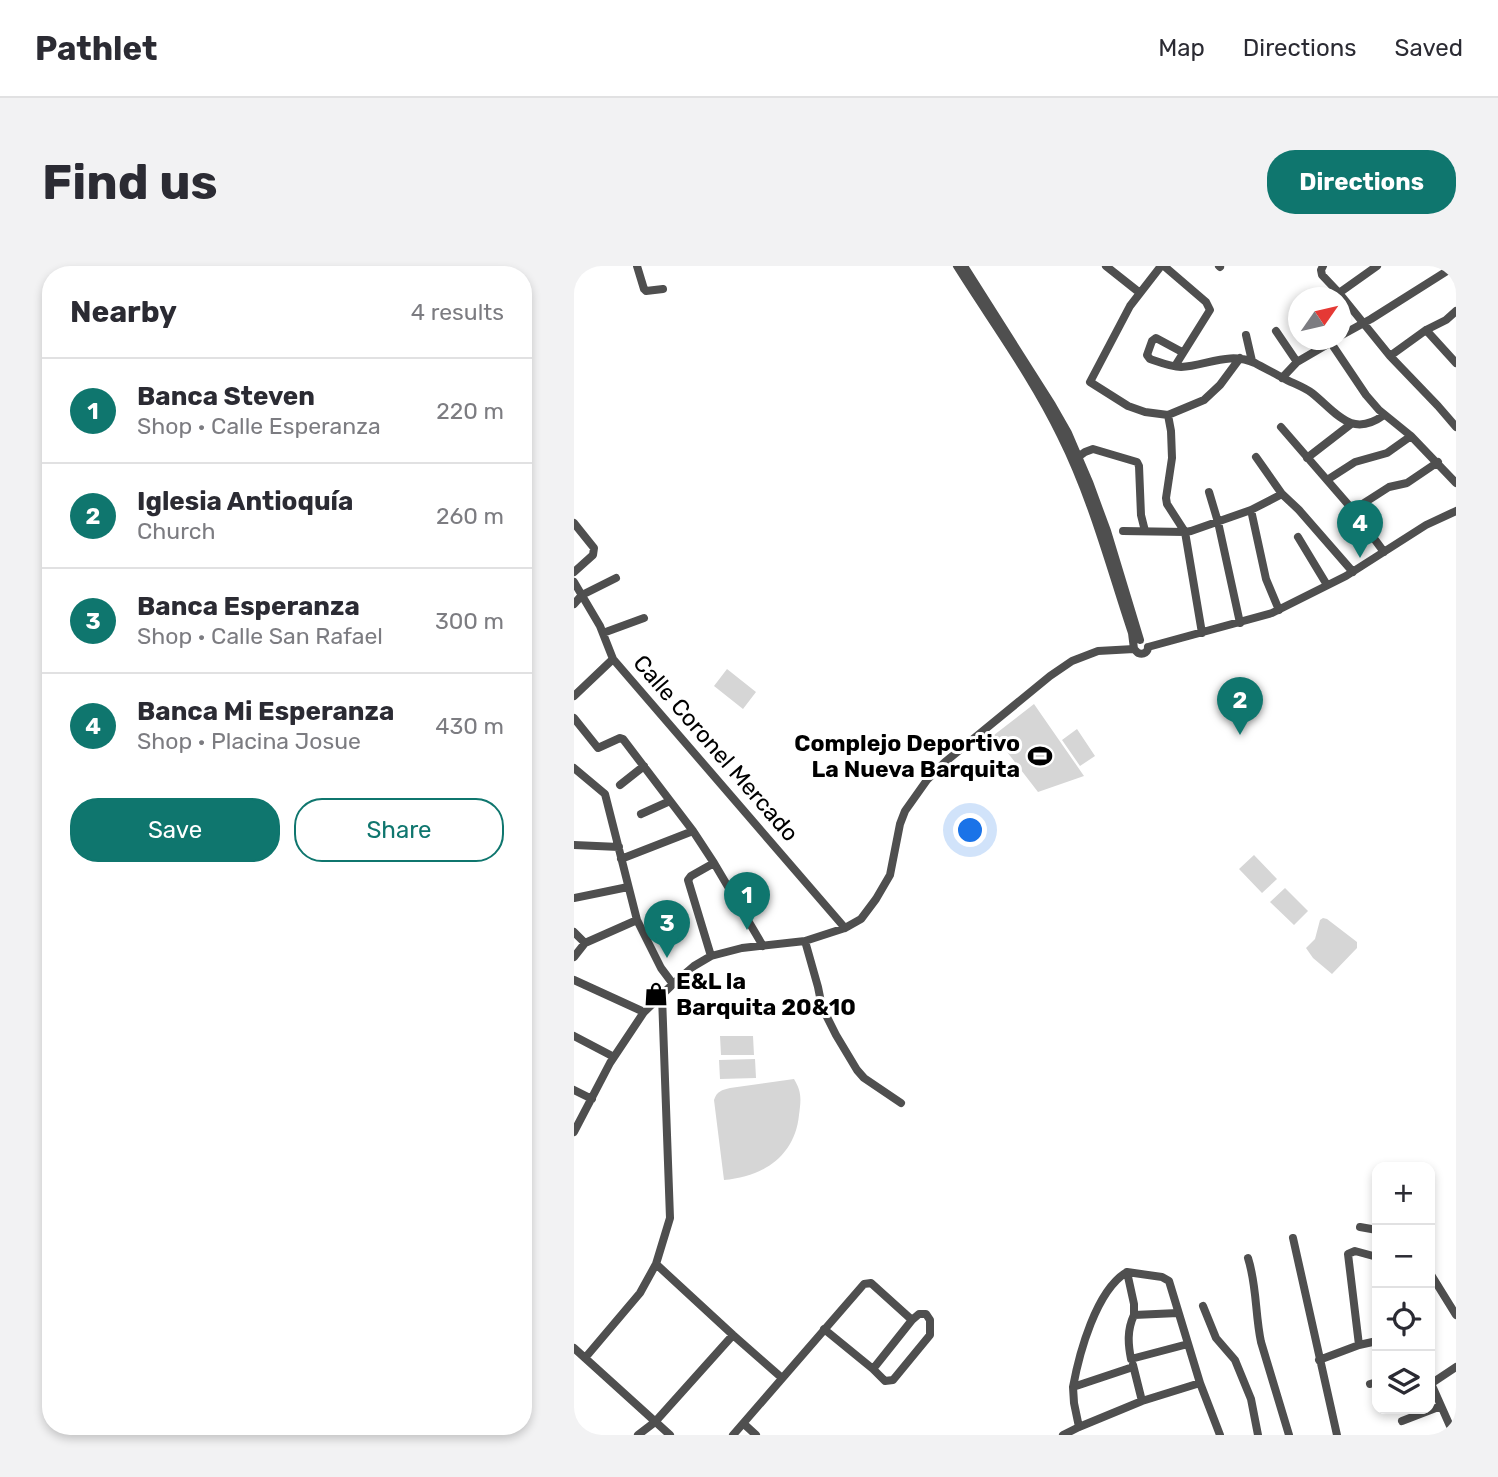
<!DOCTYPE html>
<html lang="en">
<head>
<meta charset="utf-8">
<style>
	:root { --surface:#fff; --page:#f2f2f3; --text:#2b2b33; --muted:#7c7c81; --line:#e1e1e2; --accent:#0f766e }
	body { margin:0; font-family:Rubik,sans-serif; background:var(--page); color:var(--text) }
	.controls { position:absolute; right:21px; bottom:21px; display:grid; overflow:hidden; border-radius:14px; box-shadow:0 4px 10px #0003 }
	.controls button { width:63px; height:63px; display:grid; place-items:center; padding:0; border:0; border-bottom:2px solid var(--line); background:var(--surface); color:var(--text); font:35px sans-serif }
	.compass { position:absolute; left:714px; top:21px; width:63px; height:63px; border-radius:50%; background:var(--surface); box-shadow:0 4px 10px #0003; rotate:56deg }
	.you { position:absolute; left:397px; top:565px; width:24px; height:24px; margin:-18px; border:5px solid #fff; border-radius:50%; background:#1a73e8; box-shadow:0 0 0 10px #1a73e833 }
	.badge { display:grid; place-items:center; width:46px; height:46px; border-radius:50%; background:var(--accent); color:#fff; font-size:23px; font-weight:700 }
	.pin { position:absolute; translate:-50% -58px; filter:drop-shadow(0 2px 4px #0008) }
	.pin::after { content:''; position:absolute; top:37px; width:24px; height:21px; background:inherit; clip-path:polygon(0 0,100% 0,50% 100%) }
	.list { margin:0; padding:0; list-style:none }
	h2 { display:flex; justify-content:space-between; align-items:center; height:91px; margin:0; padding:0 28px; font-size:30px }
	h2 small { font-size:23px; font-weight:400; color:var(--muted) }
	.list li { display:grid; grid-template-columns:46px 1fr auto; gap:21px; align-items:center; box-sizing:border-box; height:105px; padding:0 28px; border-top:2px solid var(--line) }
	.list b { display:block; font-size:26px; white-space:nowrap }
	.list p { margin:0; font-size:23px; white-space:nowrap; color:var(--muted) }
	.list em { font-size:23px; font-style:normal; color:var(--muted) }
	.actions { display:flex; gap:14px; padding:21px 28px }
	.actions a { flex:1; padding:16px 0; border:2px solid var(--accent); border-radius:28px; text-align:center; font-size:24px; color:var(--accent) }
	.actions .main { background:var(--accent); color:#fff }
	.icon { flex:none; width:38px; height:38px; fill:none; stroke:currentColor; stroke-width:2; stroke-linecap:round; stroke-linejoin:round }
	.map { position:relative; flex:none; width:882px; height:1169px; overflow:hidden; border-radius:28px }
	header { display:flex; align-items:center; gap:42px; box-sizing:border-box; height:98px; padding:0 35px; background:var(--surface); border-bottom:2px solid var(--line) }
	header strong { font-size:33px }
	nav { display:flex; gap:38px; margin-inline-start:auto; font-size:24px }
	.intro { display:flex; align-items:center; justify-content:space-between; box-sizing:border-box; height:168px; padding:0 42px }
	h1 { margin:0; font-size:49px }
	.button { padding:18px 32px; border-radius:28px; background:var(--accent); color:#fff; font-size:24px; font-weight:700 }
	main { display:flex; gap:42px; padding:0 42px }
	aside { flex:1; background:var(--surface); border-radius:28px; box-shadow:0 4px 10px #0003 }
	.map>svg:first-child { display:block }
	.green { fill:#d6d6d6 }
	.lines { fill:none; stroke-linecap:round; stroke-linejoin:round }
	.minor { stroke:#4f4f4f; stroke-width:8 }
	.labels { text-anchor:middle; stroke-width:6; stroke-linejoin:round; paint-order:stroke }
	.poi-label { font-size:23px; font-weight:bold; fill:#000; stroke:#fff; text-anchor:end }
	.street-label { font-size:23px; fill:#000; stroke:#fff }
</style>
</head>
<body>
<header>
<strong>Pathlet</strong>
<nav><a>Map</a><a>Directions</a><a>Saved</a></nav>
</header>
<div class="intro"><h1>Find us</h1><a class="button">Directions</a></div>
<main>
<aside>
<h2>Nearby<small>4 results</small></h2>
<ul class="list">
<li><span class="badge">1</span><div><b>Banca Steven</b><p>Shop · Calle Esperanza</p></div><em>220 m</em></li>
<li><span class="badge">2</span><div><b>Iglesia Antioquía</b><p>Church</p></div><em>260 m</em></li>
<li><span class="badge">3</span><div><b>Banca Esperanza</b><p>Shop · Calle San Rafael</p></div><em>300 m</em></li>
<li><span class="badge">4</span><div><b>Banca Mi Esperanza</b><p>Shop · Placina Josue</p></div><em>430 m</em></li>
</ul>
<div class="actions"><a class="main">Save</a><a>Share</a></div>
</aside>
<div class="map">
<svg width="882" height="1169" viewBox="0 0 882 1169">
	<rect width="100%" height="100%" fill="#fff"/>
	<!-- green -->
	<path class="green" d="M153,403L182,426L169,443L140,420Z
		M460,438L510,510L464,526L420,469Z
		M503,463L521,490L506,500L488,474Z
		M680,589L703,613L688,627L665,603Z
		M711,622L734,645L720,659L696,636Z
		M749,652L753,653L783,676V682L758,708L739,692L732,682L741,673L746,654Z
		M146,770H179L180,789H147Z
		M181,793L182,812L146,813L145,794Z
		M220,813C228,826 227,834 225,849C221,890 189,911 150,914L140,834C143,825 148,824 156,822Z"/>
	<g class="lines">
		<!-- minor -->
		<path class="minor" d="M63,0L70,23L72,25L89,23
			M383,0C418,56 458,110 487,170C518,232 536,301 558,367L560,383
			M390,0L478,139L494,167L515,216L533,265L566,374
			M532,0L566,27
			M587,0L556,40L516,116L554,140L571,146L594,149L630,134L646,119L666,92
			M590,0L632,36L636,44L601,100
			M645,0L646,1
			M749,0L747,4L748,9L765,27L816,90L864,140L882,161
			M765,27L803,0
			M852,64L882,97
			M702,65L723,96
			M672,69L678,95
			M766,70L797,53L881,0
			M755,74L792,129L805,144L837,170L882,217
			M608,86L582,72L578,75L573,89L576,93C585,96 597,101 607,101C632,100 655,85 681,97C690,102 700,107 709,112C718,117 730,121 738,127C762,146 777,173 810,149
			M816,90L852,64L872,54L882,45
			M708,112L723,96L759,75
			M594,149L597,165L598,192L592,232L593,238L611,266L628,367
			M707,161L779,244L810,286
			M504,191L511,186L519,183L563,196L565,200L567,249L571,265
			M682,191L708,228
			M733,192L777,158
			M753,214L781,196L813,187L837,170
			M635,226L644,256L666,357
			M677,244L692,313L705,344
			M779,244L815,221L833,217L864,196
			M0,257L20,282L19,289L0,306
			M549,265L611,266L617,265L677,244L708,228L725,244L779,306
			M724,271L753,319
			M0,316L26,360L39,393L271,662
			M0,338L8,329L42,312
			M29,367L70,352
			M574,381L698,347L772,310L852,259L882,245
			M0,430L39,393
			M0,452L24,482L46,472L49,473L119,565L140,597L189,680
			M0,502L31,528L63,654L87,702L99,718
			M46,519L70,500
			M67,548L96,535
			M0,579L45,581
			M47,593L119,565
			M0,632L54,621
			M0,666L11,677
			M231,675L244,721L248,741L262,769L283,804L290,812L327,837
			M137,690L114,614L117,610L140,597
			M0,691L11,677L63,654
			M0,714L70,746
			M0,770L40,791
			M0,824L18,833
			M0,866L36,797L70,746L99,718L120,700L137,690L168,682L231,675L271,662L287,653L302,633L316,609L326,558L331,545L353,514L371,496L476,410L498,395L524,385L560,383L564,387C570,389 574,386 574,381
			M786,961L803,964
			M719,972L763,1169
			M674,992C683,1020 681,1048 687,1076L715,1169
			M82,998L159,1069L208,1112
			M553,1006L560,1038V1049
			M856,1007L882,1049
			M629,1040L642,1072L661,1094L677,1133L684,1169
			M604,1047L560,1049C553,1064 554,1078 557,1093L614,1078
			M785,1079L774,988L781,985L803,991
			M0,1082L96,1169
			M11,1092L66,1027L82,998L96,952L88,730
			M745,1094L785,1079L803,1075
			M559,1099L568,1135L626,1117
			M559,1101L499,1121L500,1137L505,1161L568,1135
			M299,1103L311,1115L319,1114L356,1069V1054L352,1048H345L338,1054
			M856,1115L880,1169
			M858,1117L882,1101
			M796,1118L803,1116
			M499,1121C505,1088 522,1024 553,1006L588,1011L595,1015L626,1117L646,1169
			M828,1155L867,1140
			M170,1158L182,1169
			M64,1169L81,1156L159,1069
			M159,1169L290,1018L297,1017L338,1054L299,1103L250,1063
			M489,1169L505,1161"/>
	</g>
	<!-- icons -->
	<defs>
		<g id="stadium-bare" transform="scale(1.89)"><path d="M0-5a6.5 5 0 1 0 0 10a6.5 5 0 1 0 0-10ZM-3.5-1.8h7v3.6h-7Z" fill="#000" stroke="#fff" stroke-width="2.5" paint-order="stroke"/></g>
		<g id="shop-bare" transform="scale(1.89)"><path d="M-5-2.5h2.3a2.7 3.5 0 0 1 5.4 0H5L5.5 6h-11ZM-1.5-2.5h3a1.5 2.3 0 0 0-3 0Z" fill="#000" stroke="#fff" stroke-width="2.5" paint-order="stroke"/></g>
	</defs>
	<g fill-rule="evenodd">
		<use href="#stadium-bare" x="466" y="490"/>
		<use href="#shop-bare" x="82" y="728"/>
	</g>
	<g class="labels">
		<!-- poi labels -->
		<g class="poi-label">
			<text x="446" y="485">Complejo Deportivo<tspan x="446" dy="26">La Nueva Barquita</tspan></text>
			<text x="102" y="723" text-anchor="start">E&amp;L la<tspan x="102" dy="26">Barquita 20&amp;10</tspan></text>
		</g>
		<!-- street labels -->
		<g class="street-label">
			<text transform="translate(142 482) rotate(49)" y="8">Calle Coronel Mercado</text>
		</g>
	</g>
</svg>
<div class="controls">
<button>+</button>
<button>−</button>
<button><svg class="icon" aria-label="locate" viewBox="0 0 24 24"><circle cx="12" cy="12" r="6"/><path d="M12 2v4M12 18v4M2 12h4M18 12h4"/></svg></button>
<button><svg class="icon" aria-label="layers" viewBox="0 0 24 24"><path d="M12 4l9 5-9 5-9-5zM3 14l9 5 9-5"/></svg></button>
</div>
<svg class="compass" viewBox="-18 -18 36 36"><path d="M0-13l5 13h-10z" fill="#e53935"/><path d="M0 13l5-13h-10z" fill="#7c7c81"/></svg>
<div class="you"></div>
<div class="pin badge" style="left:173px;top:664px">1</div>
<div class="pin badge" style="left:666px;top:469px">2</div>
<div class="pin badge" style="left:93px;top:692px">3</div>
<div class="pin badge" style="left:786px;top:292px">4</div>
</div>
</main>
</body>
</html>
